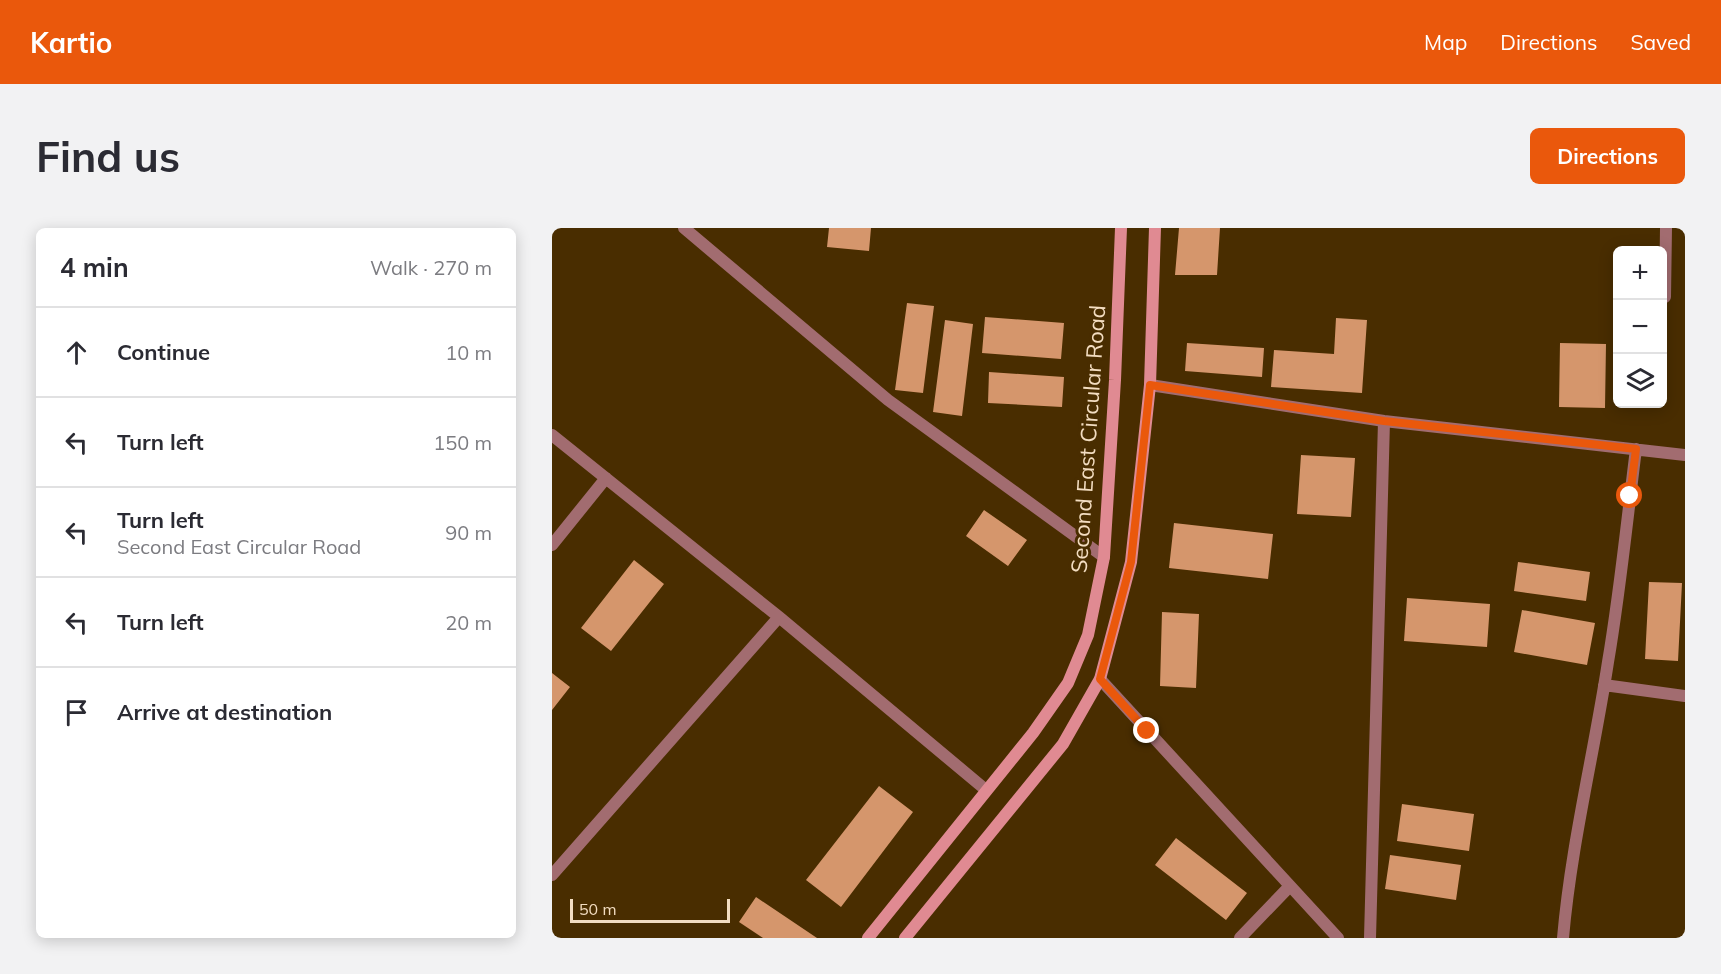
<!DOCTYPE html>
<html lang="en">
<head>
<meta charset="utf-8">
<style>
	:root { --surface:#fff; --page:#f2f2f3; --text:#2b2b33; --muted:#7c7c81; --line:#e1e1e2; --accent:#ea580c }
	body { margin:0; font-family:Mulish,sans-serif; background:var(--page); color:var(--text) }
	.controls { position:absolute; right:18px; top:18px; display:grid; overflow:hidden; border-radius:9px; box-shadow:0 3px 15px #0003 }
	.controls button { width:54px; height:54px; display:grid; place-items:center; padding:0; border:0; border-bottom:2px solid var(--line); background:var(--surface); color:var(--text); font:30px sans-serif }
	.scale { position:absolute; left:18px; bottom:15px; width:160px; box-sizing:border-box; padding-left:6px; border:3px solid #f3ddc1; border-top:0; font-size:16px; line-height:21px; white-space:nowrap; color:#f3ddc1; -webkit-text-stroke:4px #492d00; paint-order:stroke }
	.stop { position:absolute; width:18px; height:18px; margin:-14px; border:4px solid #ea580c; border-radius:50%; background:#fff }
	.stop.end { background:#ea580c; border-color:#fff; box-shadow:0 2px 6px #0008 }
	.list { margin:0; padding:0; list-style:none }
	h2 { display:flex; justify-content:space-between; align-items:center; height:78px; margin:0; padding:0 24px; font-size:26px }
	h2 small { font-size:20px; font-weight:400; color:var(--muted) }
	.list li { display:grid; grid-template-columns:39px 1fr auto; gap:18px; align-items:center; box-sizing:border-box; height:90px; padding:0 24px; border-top:2px solid var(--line) }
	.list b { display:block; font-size:22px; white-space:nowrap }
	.list p { margin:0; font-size:20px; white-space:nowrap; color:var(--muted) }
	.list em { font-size:20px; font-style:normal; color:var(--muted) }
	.icon { flex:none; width:33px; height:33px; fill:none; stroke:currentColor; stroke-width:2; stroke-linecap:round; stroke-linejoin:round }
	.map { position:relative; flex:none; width:1133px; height:710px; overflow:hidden; border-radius:9px }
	header { display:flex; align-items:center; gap:36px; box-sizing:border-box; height:84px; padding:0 30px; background:var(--accent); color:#fff }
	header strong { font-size:28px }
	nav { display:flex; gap:33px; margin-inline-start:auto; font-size:21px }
	.intro { display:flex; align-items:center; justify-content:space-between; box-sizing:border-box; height:144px; padding:0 36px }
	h1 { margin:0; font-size:42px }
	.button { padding:15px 27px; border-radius:9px; background:var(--accent); color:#fff; font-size:21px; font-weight:700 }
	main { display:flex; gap:36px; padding:0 36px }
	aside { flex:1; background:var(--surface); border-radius:9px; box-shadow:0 3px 15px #0003 }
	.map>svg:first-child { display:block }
	.building { fill:#d5966c }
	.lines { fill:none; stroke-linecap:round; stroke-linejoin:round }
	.minor { stroke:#a26c70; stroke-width:12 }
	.secondary { stroke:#e08a92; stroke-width:12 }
	.route { stroke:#ea580c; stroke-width:8 }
	.labels { text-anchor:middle; stroke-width:6; stroke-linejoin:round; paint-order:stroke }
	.street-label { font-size:22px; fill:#f3ddc1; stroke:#492d00 }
</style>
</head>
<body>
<header>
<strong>Kartio</strong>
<nav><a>Map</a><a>Directions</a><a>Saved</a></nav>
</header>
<div class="intro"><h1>Find us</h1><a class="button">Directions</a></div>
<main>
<aside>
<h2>4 min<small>Walk · 270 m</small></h2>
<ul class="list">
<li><svg class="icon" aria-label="ahead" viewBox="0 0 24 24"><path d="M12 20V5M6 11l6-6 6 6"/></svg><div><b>Continue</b></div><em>10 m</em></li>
<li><svg class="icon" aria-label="left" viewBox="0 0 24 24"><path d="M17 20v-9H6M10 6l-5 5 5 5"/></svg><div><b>Turn left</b></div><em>150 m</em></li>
<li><svg class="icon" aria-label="left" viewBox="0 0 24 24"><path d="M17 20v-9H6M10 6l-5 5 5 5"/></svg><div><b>Turn left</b><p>Second East Circular Road</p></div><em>90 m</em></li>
<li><svg class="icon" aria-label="left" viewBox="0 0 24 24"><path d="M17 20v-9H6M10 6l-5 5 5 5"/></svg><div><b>Turn left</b></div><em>20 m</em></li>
<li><svg class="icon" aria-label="arrive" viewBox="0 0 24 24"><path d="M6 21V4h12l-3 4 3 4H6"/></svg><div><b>Arrive at destination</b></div></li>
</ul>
</aside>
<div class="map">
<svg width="1133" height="710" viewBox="0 0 1133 710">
	<rect width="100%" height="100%" fill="#492d00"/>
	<!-- building -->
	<path class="building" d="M277,0H319L317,23L275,19Z
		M627,0H668L665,47H623Z
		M355,75L382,78L371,165L343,162Z
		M433,89L512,95L509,131L430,125Z
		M784,90L815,92L810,165L719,159L722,122L782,126Z
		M393,92L421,96L410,188L381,184Z
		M635,115L712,120L710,149L633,143Z
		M1008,115L1054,116L1053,180L1007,179Z
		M437,144L512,149L510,179L436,175Z
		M749,227L803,230L799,289L745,286Z
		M432,282L475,312L456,338L414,308Z
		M622,295L721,306L716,351L617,340Z
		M82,332L112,356L59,423L29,400Z
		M966,334L1038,344L1034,373L962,363Z
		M1097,354L1130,355L1126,433L1093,431Z
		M855,370L938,376L935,419L852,413Z
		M970,382L1043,395L1035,437L962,424Z
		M610,384L647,386L644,460L608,458Z
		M0,445L18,459L0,482Z
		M327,558L361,584L289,679L254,652Z
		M850,576L922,586L917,623L845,613Z
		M624,610L695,665L674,692L603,637Z
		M838,627L909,637L904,672L833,661Z
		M204,669L265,710H211L187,694Z"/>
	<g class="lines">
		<!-- minor -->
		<path class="minor" d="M132,0L336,172L552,329
			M1113,69L1114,0
			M598,157L832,193L1133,227
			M0,207L227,389L434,562
			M0,317L54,250
			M548,451L786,710
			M1052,457L1133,468
			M0,647L227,389
			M688,710L737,659
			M818,710L832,193
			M1011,710C1019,617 1042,526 1056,434C1068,364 1075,292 1084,221"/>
		<!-- secondary -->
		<path class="secondary" d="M316,710L481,505L516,455L536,407L552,329L563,152L569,0
			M353,710L511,516L548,451L579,334L598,157L603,0"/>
	</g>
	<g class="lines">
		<!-- route -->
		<path class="route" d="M595,503L548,451L579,334L598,157L832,193L1084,221L1078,268"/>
	</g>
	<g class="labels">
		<!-- street labels -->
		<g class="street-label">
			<text transform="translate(536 211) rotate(-86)" y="8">Second East Circular Road</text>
		</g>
	</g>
</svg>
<div class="controls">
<button>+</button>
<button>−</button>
<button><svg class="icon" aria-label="layers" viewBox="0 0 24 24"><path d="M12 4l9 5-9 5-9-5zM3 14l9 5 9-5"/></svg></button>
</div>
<div class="scale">50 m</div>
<div class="stop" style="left:1078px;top:268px"></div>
<div class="stop end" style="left:595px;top:503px"></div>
</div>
</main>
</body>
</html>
